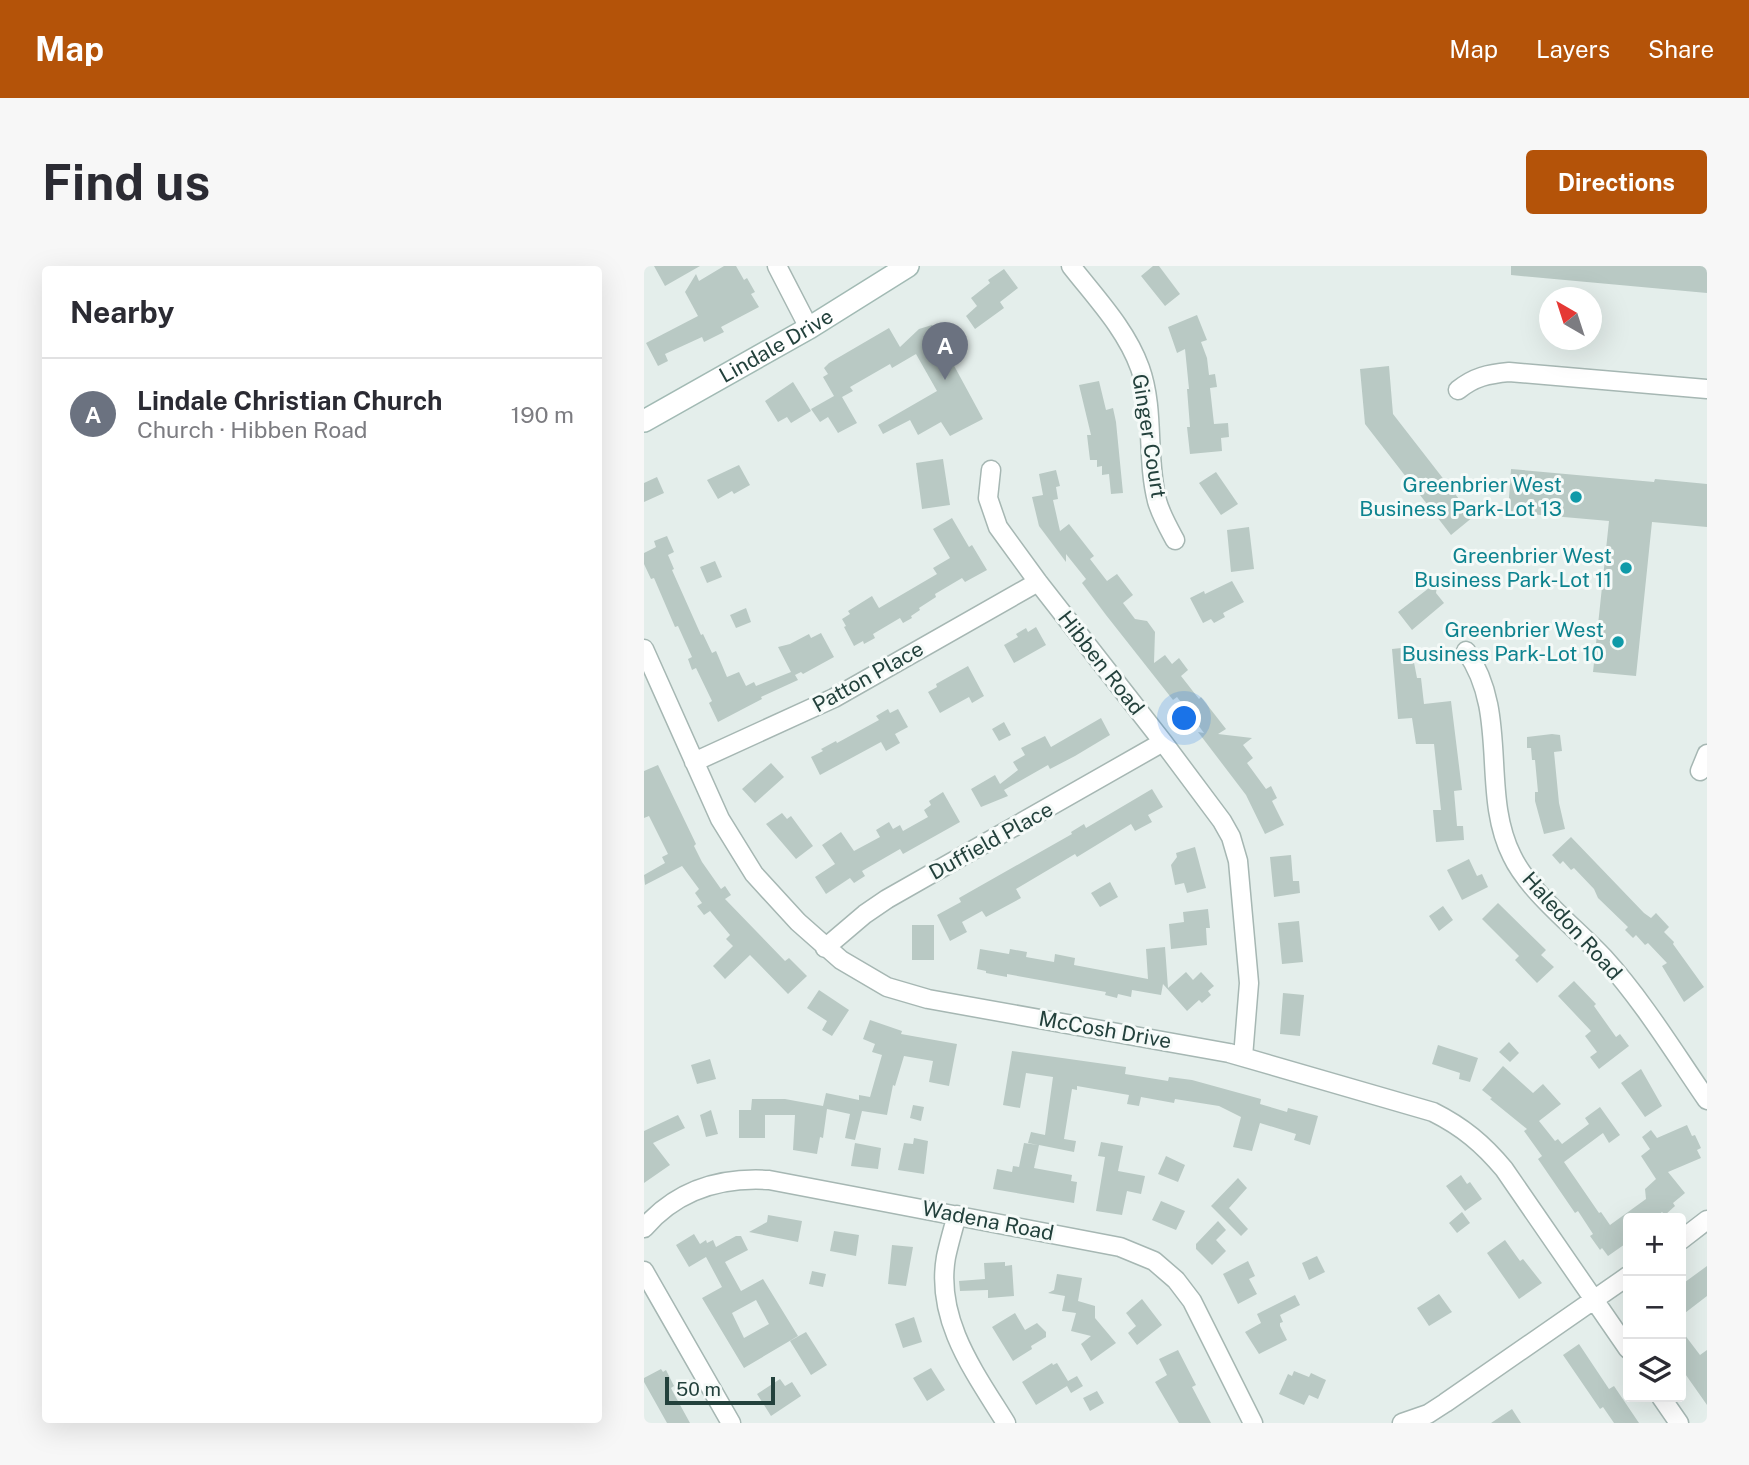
<!DOCTYPE html>
<html lang="en">
<head>
<meta charset="utf-8">
<style>
	:root { --surface:#fff; --page:#f7f7f7; --text:#2b2b33; --muted:#7c7c81; --line:#e1e1e2; --accent:#b45309 }
	body { margin:0; font-family:"Public Sans",sans-serif; background:var(--page); color:var(--text) }
	.controls { position:absolute; right:21px; bottom:21px; display:grid; overflow:hidden; border-radius:7px; box-shadow:0 7px 28px #0002 }
	.controls button { width:63px; height:63px; display:grid; place-items:center; padding:0; border:0; border-bottom:2px solid var(--line); background:var(--surface); color:var(--text); font:35px sans-serif }
	.compass { position:absolute; left:895px; top:21px; width:63px; height:63px; border-radius:50%; background:var(--surface); box-shadow:0 7px 28px #0002; rotate:321deg }
	.scale { position:absolute; left:21px; bottom:18px; width:110px; box-sizing:border-box; padding-left:7px; border:4px solid #23413c; border-top:0; font-size:19px; line-height:24px; white-space:nowrap; color:#23413c; -webkit-text-stroke:5px #f5faf8; paint-order:stroke }
	.you { position:absolute; left:541px; top:453px; width:24px; height:24px; margin:-18px; border:5px solid #fff; border-radius:50%; background:#1a73e8; box-shadow:0 0 0 10px #1a73e833 }
	.badge { display:grid; place-items:center; width:46px; height:46px; border-radius:50%; background:var(--accent); color:#fff; font-size:23px; font-weight:700 }
	.pin { position:absolute; translate:-50% -58px; filter:drop-shadow(0 2px 4px #0008) }
	.pin::after { content:''; position:absolute; top:37px; width:24px; height:21px; background:inherit; clip-path:polygon(0 0,100% 0,50% 100%) }
	.list { margin:0; padding:0; list-style:none }
	h2 { display:flex; justify-content:space-between; align-items:center; height:91px; margin:0; padding:0 28px; font-size:30px }
	h2 small { font-size:23px; font-weight:400; color:var(--muted) }
	.list li { display:grid; grid-template-columns:46px 1fr auto; gap:21px; align-items:center; box-sizing:border-box; height:112px; padding:0 28px; border-top:2px solid var(--line) }
	.list b { display:block; font-size:26px; white-space:nowrap }
	.list p { margin:0; font-size:23px; white-space:nowrap; color:var(--muted) }
	.list em { font-size:23px; font-style:normal; color:var(--muted) }
	.icon { flex:none; width:38px; height:38px; fill:none; stroke:currentColor; stroke-width:2; stroke-linecap:round; stroke-linejoin:round }
	.map { position:relative; flex:none; width:1063px; height:1157px; overflow:hidden; border-radius:7px }
	header { display:flex; align-items:center; gap:42px; box-sizing:border-box; height:98px; padding:0 35px; background:var(--accent); color:#fff }
	header strong { font-size:33px }
	nav { display:flex; gap:38px; margin-inline-start:auto; font-size:24px }
	.intro { display:flex; align-items:center; justify-content:space-between; box-sizing:border-box; height:168px; padding:0 42px }
	h1 { margin:0; font-size:49px }
	.button { padding:18px 32px; border-radius:7px; background:var(--accent); color:#fff; font-size:24px; font-weight:700 }
	main { display:flex; gap:42px; padding:0 42px }
	aside { flex:1; background:var(--surface); border-radius:7px; box-shadow:0 7px 28px #0002 }
	.map>svg:first-child { display:block }
	.building { fill:#b9c9c4; fill-rule:evenodd }
	.lines { fill:none; stroke-linecap:round; stroke-linejoin:round }
	.street-casing { stroke:#a6b7b3; stroke-width:21 }
	.secondary-casing { stroke:#a2bab4; stroke-width:24 }
	.street { stroke:#fff; stroke-width:18 }
	.secondary { stroke:#fff; stroke-width:21 }
	.culture-dot { fill:#0f9aa8; stroke:#f5faf8; stroke-width:2.5 }
	.labels { text-anchor:middle; stroke-width:6; stroke-linejoin:round; paint-order:stroke }
	.street-label { font-size:21px; fill:#23413c; stroke:#f5faf8 }
	.culture-label { font-size:21px; fill:#0d838f; stroke:#f5faf8; text-anchor:end }
</style>
</head>
<body>
<header>
<strong>Map</strong>
<nav><a>Map</a><a>Layers</a><a>Share</a></nav>
</header>
<div class="intro"><h1>Find us</h1><a class="button">Directions</a></div>
<main>
<aside>
<h2>Nearby<small></small></h2>
<ul class="list">
<li><span class="badge" style="background:#6b7280">A</span><div><b>Lindale Christian Church</b><p>Church · Hibben Road</p></div><em>190 m</em></li>
</ul>
</aside>
<div class="map">
<svg width="1063" height="1157" viewBox="0 0 1063 1157">
	<rect width="100%" height="100%" fill="#e4eeeb"/>
	<!-- building -->
	<path class="building" d="M10,0H56L21,20Z
		M80,0H92L100,14L103,12L111,26L107,28L115,41L77,61L80,66L60,76L58,71L21,88L24,95L14,100L2,77L54,50L41,26L52,8L55,15Z
		M509,0H515L536,28L521,40L497,10Z
		M867,0H1063V27L867,9Z
		M360,3L374,22L356,36L360,42L331,63L322,50L333,40L327,32L346,17L344,14Z
		M553,49L563,74L557,76L563,92L565,109L571,108L573,121L566,122L570,158L584,157L585,171L577,172L578,185L546,188L543,161H546L543,123H545L541,83L533,87L524,61Z
		M288,59L339,153L306,170L297,156L274,169L266,154L239,168L234,159L293,125L272,88L248,102L246,98L206,121L209,125L198,131L213,157L194,167L184,151L176,156L167,143L190,130L179,111L184,108L180,102L185,97L245,62L256,81L275,63Z
		M745,100L749,148L829,251L807,269L721,158L716,103Z
		M455,115L462,144L469,142L472,156L479,227L467,228L465,208L458,209V200L453,201V194H446L443,169H447L435,119Z
		M149,116L167,145L147,157L143,151L134,156L121,135Z
		M299,193L306,239L278,243L272,197Z
		M95,199L106,219L90,228L88,225L74,233L63,214Z
		M867,203L1010,216L1011,213L1063,218V261L1008,256L992,410L949,406L965,255L864,246Z
		M412,204L416,220L412,221L414,233L409,234L416,265L425,258L450,290L446,293L463,315L473,308L489,329L479,337L491,353L503,355L511,366L510,397L521,389L528,398L535,392L544,404L537,410L555,433L557,431L582,463L574,468L608,472L599,479L609,492L603,497L622,523L627,520L633,532L628,535L640,559L621,568L602,529L554,466L560,467L533,431L529,434L462,349L438,317L442,313L422,288V296L395,260L388,231L399,229L395,208Z
		M572,206L594,238L577,249L555,217Z
		M13,211L20,227L0,236V217Z
		M308,252L325,281L328,279L343,304L321,316L318,312L291,328L292,331L275,342L276,344L267,350L268,352L259,357L256,352L229,368L231,372L220,378L219,375L210,380L200,361L202,360L198,353L206,348L204,345L228,330L235,342L293,308L289,302L306,292L289,263Z
		M605,261L610,303L587,306L583,264Z
		M23,270L30,286L24,289L30,303L28,304L57,369L59,368L68,387L72,385L83,411L95,406L102,420L110,416L112,420L147,406L134,381L146,378L165,368L167,372L177,367L190,391L159,408L157,406L151,409L154,414L117,431L118,433L74,456L65,437L68,435L52,402L48,404L44,393L48,391L34,360L31,361L10,312L7,313L0,298V287L12,281L10,275Z
		M71,295L78,311L63,317L56,301Z
		M588,315L600,336L579,347L581,351L570,357L567,353L559,357L546,332L560,325L561,328Z
		M794,315L792,327L800,337L768,364L754,346Z
		M102,342L107,356L92,362L86,349Z
		M392,361L402,379L370,397L360,379L374,371L372,368L382,362L384,366Z
		M767,381L773,412H777L780,438L807,435L818,524L810,525L813,560H819L820,574L792,576L789,544H797L790,478H772L768,452L754,453L748,383Z
		M324,400L340,430L328,437L325,431L296,447L284,426L293,421L292,418Z
		M244,443L246,447L254,443L264,461L251,468L256,477L242,485L237,476L176,509L167,491L179,485L177,483L192,475L193,477L235,454L232,450Z
		M457,452L466,469L431,490L406,503L404,499L360,524L364,530L337,541L327,523L351,509L356,518L374,504L369,496L381,489L377,482L401,470L407,481Z
		M360,456L367,469L355,475L348,463Z
		M908,468L916,469L918,485L910,486L915,537L921,563L900,568L891,535V526H894L891,494H888L887,482H883V471Z
		M127,497L140,511L111,537L98,523Z
		M14,499L52,578L50,580L58,596L77,623L81,620L87,629L81,633L141,695L145,692L163,710L144,728L106,689L81,713L69,700L89,680L82,673L86,669L66,645L60,649L53,640L58,637L51,627L55,623L38,600L1,619L0,609L21,597L18,591L24,588L5,550L0,552V505Z
		M508,523L519,541L504,549L508,556L491,565L487,558L433,591L431,588L372,623L377,632L342,651L338,645L318,656L323,666L306,675L293,649L317,636L315,632L428,568L427,566L440,558L442,562Z
		M299,526L316,556L259,588L256,583L218,605L221,610L210,617L206,612L182,628L171,611L191,598L178,579L197,566L210,585L236,571L232,564L245,556L249,563L256,559L259,565L284,551L280,544L287,539L285,535Z
		M138,547L143,553L147,550L169,580L152,593L122,558Z
		M927,571L1000,647L1007,652L1012,647L1025,661L1020,666L1030,676L1029,678L1060,721L1040,736L1018,700L1023,697L1004,677L1001,679L992,669L989,672L981,664L984,661L954,632L950,623L930,602L927,604L919,595L916,598L908,589Z
		M551,581L562,622L543,627L540,617L531,619L527,599L533,591L532,587Z
		M647,589L649,615H655L656,627L630,631L626,591Z
		M825,593L833,610L838,608L844,621L818,634L803,604Z
		M466,616L474,631L456,641L447,627Z
		M854,637L902,684L897,689L910,701L893,717L871,694L875,690L838,653Z
		M799,640L809,654L795,665L785,650Z
		M564,643L566,662H562L563,679L527,683L525,658L540,656L539,646Z
		M655,655L659,696L638,698L634,657Z
		M268,659H290V694H268Z
		M521,681L524,722L542,706L549,714L557,706L570,720L564,725L567,729L558,737L555,734L543,745L519,718L517,729L488,724L487,731L474,728L473,732L461,729L462,726L363,708V711L342,707V705L333,703L336,683L365,688L366,683L383,686L382,691L410,696L411,688L431,692L430,699L504,713L502,683Z
		M930,715L952,738L950,740L972,771L976,768L985,780L955,803L946,791L953,786L941,770L947,765L914,730Z
		M175,724L205,744L188,770L178,764L183,755L163,742Z
		M639,727L660,729L656,770L636,768Z
		M226,754L258,765L257,768L313,778L305,820L285,816L289,795L260,790L251,820L249,819L243,849L218,845L211,874L201,872L206,848L183,843L179,872L176,871L173,888L149,884L151,849H121V872H95V844H107L108,833H141L179,840L182,827L215,834V829L226,831L238,789L228,786L231,778L219,773Z
		M865,776L875,787L866,796L855,786Z
		M794,779L834,792L826,816L815,813L816,807L788,798Z
		M368,785L482,801L481,808L524,815L525,811L548,814L617,833L616,838L643,846L644,842L674,850L666,879L650,874L652,868L616,857L608,885L589,881L597,851L575,840L531,833L530,837L497,831L495,840L483,838L485,829L433,820V824L428,823L420,873L432,875L430,886L395,879L390,902L428,909L427,915L433,916L430,937L349,923L353,903L368,906L369,900L375,901L380,877L394,879L384,877L387,866L401,869L409,811L382,807L376,842L359,839Z
		M66,793L72,813L53,818L47,799Z
		M859,800L889,827L899,818L917,838L895,855L911,875L914,873L918,878L945,858L941,852L956,841L976,869L965,877L959,867L920,896L955,947L957,946L966,959L1002,933L1001,923L1012,913L997,890L1006,883L998,871L1007,864L1013,872L1043,859L1048,870L1051,869L1057,882L1053,884L1057,892L1024,906L1041,927L1029,937L1031,940L1021,949L1018,946L1011,952H984V976L964,990L958,982L956,984L946,970L949,968L934,945L931,947L894,893L898,890L880,865L883,863L846,833L848,832L838,824Z
		M997,803L1018,840L1001,851L977,817Z
		M269,839L280,841L277,855L266,852Z
		M67,844L74,868L62,871L56,849Z
		M34,849L41,862L9,877L26,899L0,917V865Z
		M270,872L284,875L280,908L254,904L260,877L269,878Z
		M457,876L479,880L474,905L501,910L497,928L483,925L478,949L452,945L461,891L454,890Z
		M211,877L237,882L234,903L207,900Z
		M522,890L541,899L534,916L514,908Z
		M817,909L823,918L826,916L838,933L821,945L802,920Z
		M594,912L603,922L585,942L604,963L597,970L567,940Z
		M517,935L541,945L532,964L508,954Z
		M818,946L826,957L813,967L805,957Z
		M124,949L158,955L154,976L105,966L123,956Z
		M574,955L582,964L572,974L582,985L568,999L552,983V978Z
		M190,965L215,969L212,990L186,985Z
		M50,968L56,978L62,974L63,977L69,974L72,981L92,970H97L104,984L81,996L97,1025L119,1013L154,1070L100,1102L58,1032L78,1021L62,991L45,1001L32,979ZM112,1034L125,1058L100,1072L88,1047Z
		M861,974L876,995L879,993L898,1017L875,1033L843,987Z
		M248,979L269,981L262,1020L244,1018Z
		M673,990L681,1006L665,1014L658,997Z
		M604,995L611,1010L605,1013L613,1028L594,1038L579,1008Z
		M361,996V1000L368,999L370,1030L344,1032V1024L316,1025L315,1015L341,1013L340,997Z
		M1063,1000V1030L1037,1050V1019Z
		M168,1005L182,1008L179,1021L165,1018Z
		M413,1008L438,1012L434,1035L451,1040V1052L472,1077L447,1095L437,1078L447,1070L427,1065L432,1047L418,1045L421,1030L404,1027L410,1024Z
		M795,1028L808,1046L785,1060L773,1042Z
		M651,1029L656,1039L636,1049L639,1056L636,1057V1060L643,1074L615,1088L601,1066L617,1057L613,1048Z
		M498,1033L518,1059L493,1079L484,1067L492,1060L482,1047Z
		M371,1047L381,1064L393,1057L402,1066V1071L387,1080L388,1083L369,1095L348,1061Z
		M270,1051L278,1076L259,1082L251,1058Z
		M1037,1064L1056,1089L1063,1084V1139L1037,1102Z
		M162,1066L183,1099L167,1109L146,1075Z
		M935,1078L965,1123L970,1120L995,1157H970L959,1141L956,1143L919,1089Z
		M534,1084L552,1119L548,1121L567,1157H535L511,1116L523,1109L515,1093Z
		M408,1097L409,1099L413,1097L424,1115L433,1110L439,1120L427,1127L423,1120L392,1139L378,1116Z
		M287,1102L301,1124L283,1135L269,1112Z
		M17,1103L19,1106L22,1104L30,1120L27,1122L29,1126L46,1157H23L0,1116V1112Z
		M650,1105L665,1111L667,1107L682,1114L674,1133L665,1129L660,1139L635,1128L644,1108L648,1110Z
		M136,1113L141,1120L148,1116L157,1130L127,1150L113,1128Z
		M453,1125L460,1137L446,1145L439,1132Z
		M868,1143L877,1157H847Z"/>
	<g class="lines">
		<!-- street casing -->
		<g class="street-casing">
			<path id="street" d="M133,0L165,62
				M427,0C452,32 482,63 496,102C511,144 502,192 513,235C517,249 524,261 531,274
				M814,124C830,111 844,108 865,106L1063,123
				M347,204L344,232L354,261L394,316L519,476L578,555L587,571L594,595L605,717L599,791
				M0,383L76,553L110,608L154,656L197,694L243,721L284,733L585,787L789,846C819,861 839,878 860,903L984,1083
				M822,385C866,447 836,527 868,590C885,626 932,662 960,692C999,735 1030,786 1063,834
				M50,496L190,432L394,316
				M1056,505L1063,488
				M181,682L221,648L243,633L519,476
				M313,949C309,963 305,977 302,991C291,1054 331,1107 362,1157
				M0,962C33,924 77,911 125,914L476,981L510,995L532,1014L548,1035L609,1157
				M1037,974L1063,954
				M0,1005L87,1157
				M1017,1131L1035,1157
				M758,1157L784,1148L801,1137L984,1010"/>
		</g>
		<!-- secondary casing -->
		<g class="secondary-casing">
			<g id="secondary">
				<path id="s1" d="M0,155L165,62L264,0"/>
			</g>
		</g>
		<!-- street -->
		<use href="#street" class="street"/>
		<!-- secondary -->
		<use href="#secondary" class="secondary"/>
	</g>
	<!-- markers -->
	<g class="culture-dot">
		<circle cx="932" cy="231" r="7"/>
		<circle cx="982" cy="302" r="7"/>
		<circle cx="974" cy="376" r="7"/>
	</g>
	<g class="labels">
		<!-- street labels -->
		<g class="street-label">
			<text dy="7" stroke="none"><textPath href="#s1" startOffset="152">Lindale Drive</textPath></text>
			<text transform="translate(505 170) rotate(81)" y="7">Ginger Court</text>
			<text transform="translate(457 397) rotate(52)" y="7">Hibben Road</text>
			<text transform="translate(224 411) rotate(-29)" y="7">Patton Place</text>
			<text transform="translate(347 575) rotate(-29)" y="7">Duffield Place</text>
			<text transform="translate(928 660) rotate(48)" y="7">Haledon Road</text>
			<text transform="translate(461 764) rotate(10)" y="7">McCosh Drive</text>
			<text transform="translate(344 955) rotate(11)" y="7">Wadena Road</text>
		</g>
		<!-- culture labels -->
		<g class="culture-label">
			<text x="918" y="226">Greenbrier West<tspan x="918" dy="24">Business Park-Lot 13</tspan></text>
			<text x="968" y="297">Greenbrier West<tspan x="968" dy="24">Business Park-Lot 11</tspan></text>
			<text x="960" y="371">Greenbrier West<tspan x="960" dy="24">Business Park-Lot 10</tspan></text>
		</g>
	</g>
</svg>
<div class="controls">
<button>+</button>
<button>−</button>
<button><svg class="icon" aria-label="layers" viewBox="0 0 24 24"><path d="M12 4l9 5-9 5-9-5zM3 14l9 5 9-5"/></svg></button>
</div>
<svg class="compass" viewBox="-18 -18 36 36"><path d="M0-13l5 13h-10z" fill="#e53935"/><path d="M0 13l5-13h-10z" fill="#7c7c81"/></svg>
<div class="scale">50 m</div>
<div class="you"></div>
<div class="pin badge" style="left:301px;top:114px;background:#6b7280">A</div>
</div>
</main>
</body>
</html>
